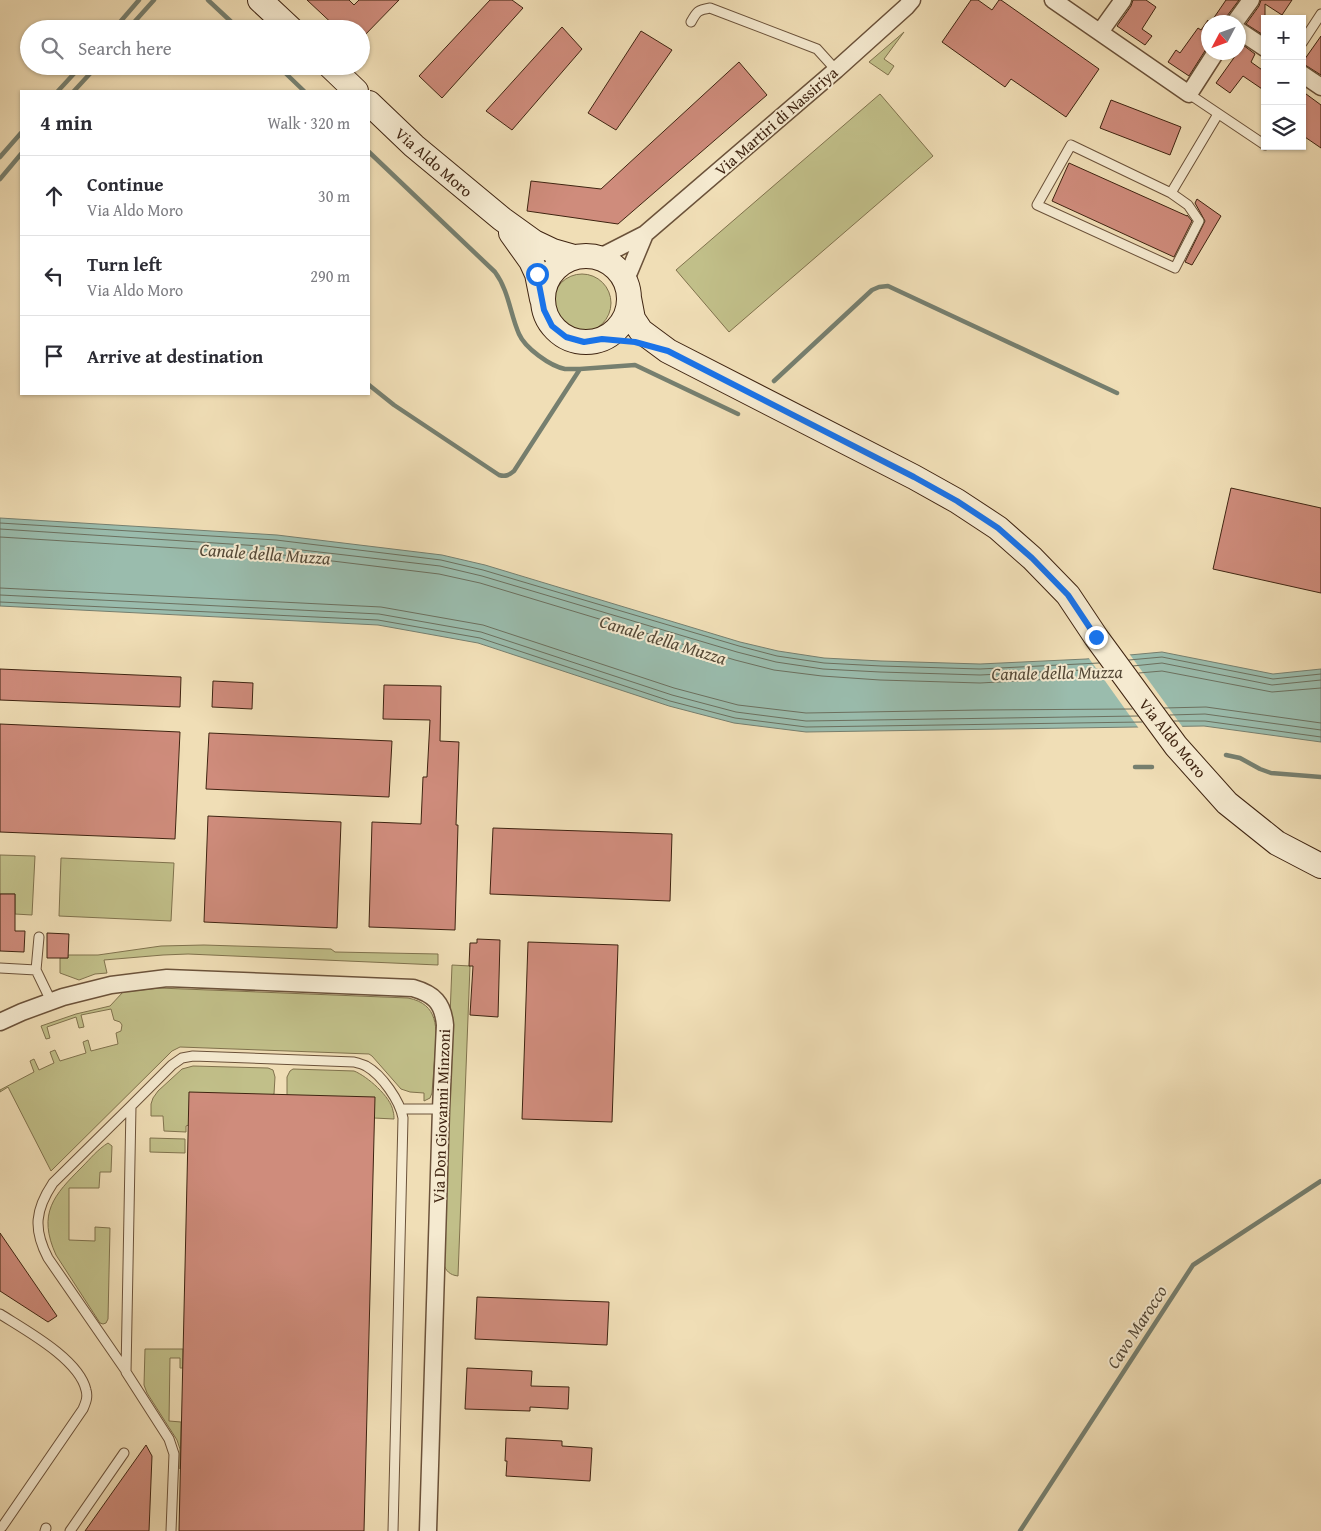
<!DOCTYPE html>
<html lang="en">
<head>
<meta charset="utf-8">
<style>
	:root { --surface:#fff; --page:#f2f2f3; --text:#2b2b33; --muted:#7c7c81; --line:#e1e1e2 }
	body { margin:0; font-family:"Gentium Book Plus",serif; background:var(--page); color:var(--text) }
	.controls { position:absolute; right:15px; top:15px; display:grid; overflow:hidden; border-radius:0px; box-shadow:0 1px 4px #0004 }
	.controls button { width:45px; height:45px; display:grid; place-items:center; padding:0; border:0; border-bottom:1px solid var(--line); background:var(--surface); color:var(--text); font:25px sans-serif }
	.compass { position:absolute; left:1201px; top:15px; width:45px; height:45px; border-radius:50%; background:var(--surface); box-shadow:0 1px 4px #0004; rotate:229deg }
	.stop { position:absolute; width:15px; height:15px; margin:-11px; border:4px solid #1a73e8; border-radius:50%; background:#fff }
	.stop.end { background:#1a73e8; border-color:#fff; box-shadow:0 1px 5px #0008 }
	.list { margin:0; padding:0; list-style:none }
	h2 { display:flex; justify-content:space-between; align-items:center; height:65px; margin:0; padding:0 20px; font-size:21px }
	h2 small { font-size:16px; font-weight:400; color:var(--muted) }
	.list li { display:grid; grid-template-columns:32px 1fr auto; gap:15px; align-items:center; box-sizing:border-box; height:80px; padding:0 20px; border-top:1px solid var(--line) }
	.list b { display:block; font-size:19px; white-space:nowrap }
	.list p { margin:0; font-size:16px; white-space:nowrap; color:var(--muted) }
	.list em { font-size:16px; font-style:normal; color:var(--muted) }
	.icon { flex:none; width:28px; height:28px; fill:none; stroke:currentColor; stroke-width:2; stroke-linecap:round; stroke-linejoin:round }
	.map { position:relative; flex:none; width:1321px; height:1531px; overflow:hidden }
	.search { position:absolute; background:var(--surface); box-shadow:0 1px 4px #0004; left:20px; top:20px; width:350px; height:55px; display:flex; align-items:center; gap:12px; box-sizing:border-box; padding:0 18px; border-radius:28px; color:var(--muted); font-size:19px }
	.panel { position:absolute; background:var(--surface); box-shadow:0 1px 4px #0004; left:20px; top:90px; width:350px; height:305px; border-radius:0px }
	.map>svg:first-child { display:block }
	.green { fill:#c1bf89; stroke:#80724d }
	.water { fill:#9abcad; stroke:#767f6f }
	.pier { fill:#f0deb6 }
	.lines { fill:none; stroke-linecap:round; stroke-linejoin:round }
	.shore { stroke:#6c705f; stroke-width:1 }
	.stream { stroke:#767f6f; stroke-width:4.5 }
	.building { fill:#cf8c7c; stroke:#3f2411 }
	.lane-casing { stroke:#6b523a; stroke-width:11 }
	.street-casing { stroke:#6b523a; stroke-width:19 }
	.secondary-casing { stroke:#3f2411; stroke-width:26 }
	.lane { stroke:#f5ead0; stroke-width:9 }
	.street { stroke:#f5ead0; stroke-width:16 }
	.secondary { stroke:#f5ead0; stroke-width:24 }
	.route { stroke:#1a73e8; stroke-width:6 }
	.labels { text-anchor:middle; stroke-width:4; stroke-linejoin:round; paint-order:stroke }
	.street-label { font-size:16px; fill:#3f2411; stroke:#f5ead0 }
	.water-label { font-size:18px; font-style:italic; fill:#564a38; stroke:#f5ead0 }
</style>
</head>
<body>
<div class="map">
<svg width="1321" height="1531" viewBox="0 0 1321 1531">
	<rect width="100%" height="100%" fill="#f0deb6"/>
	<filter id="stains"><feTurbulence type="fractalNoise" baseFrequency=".004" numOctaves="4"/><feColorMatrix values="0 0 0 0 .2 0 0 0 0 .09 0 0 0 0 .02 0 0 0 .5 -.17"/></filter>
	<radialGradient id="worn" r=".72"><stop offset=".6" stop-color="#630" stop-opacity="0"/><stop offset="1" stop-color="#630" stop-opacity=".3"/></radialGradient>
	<!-- green -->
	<path class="green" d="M904,32L884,59L894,66L888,75L869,62Z
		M880,94L933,156L729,332L676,270Z
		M553 303a29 29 0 1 1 58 0a29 29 0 1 1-58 0Z
		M0,855L35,856L32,915L15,914V894H0Z
		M61,858L174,863L171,921L59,916Z
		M204,945L331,949L335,952L438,954V965L188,954L163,955L104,960L107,973L95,974L79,980L60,973V958H68V955H98L161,946Z
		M452,965L470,966L458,1276C441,1274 443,1258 441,1245Z
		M159,988L408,998C439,1004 437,1028 435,1054C434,1067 433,1080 432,1093L430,1098L424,1101V1093L410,1092L401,1089L372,1056L369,1054L180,1047L172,1051L51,1171L8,1087L0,1092V1090L34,1072L30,1061L34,1059L39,1070L54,1063L50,1052L55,1050L60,1061L86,1053L83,1042L88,1040L91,1051L118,1044L116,1033L121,1031L122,1025L120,1022L114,1020L111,1009L81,1015L84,1027L79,1028L76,1017L47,1027L50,1038L46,1039L41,1026L76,1014L110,1006L123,992Z
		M193,1066L268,1068L273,1070L275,1077L274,1094L186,1126V1132L164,1131L163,1116H151V1104L153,1098L158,1091L182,1069Z
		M293,1069L354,1071C367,1076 391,1097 393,1111C394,1114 394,1117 394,1119L374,1118L287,1095V1077L290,1071Z
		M150,1138L185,1139V1153L150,1152Z
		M108,1143L112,1146L111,1172H100L99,1188H69V1240L95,1241V1227L110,1228L108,1319L106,1323L103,1324L100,1323L56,1255C37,1213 54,1195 82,1167C90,1159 98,1149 108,1143Z
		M145,1349H183V1368H180V1358H170L169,1421L181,1422L180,1469V1449L177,1440L147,1393L144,1385Z"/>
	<!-- water -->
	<path class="water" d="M0,518L277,535L442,555L485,565L740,642L778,651L824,658L881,661L980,664L1086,659L1162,652L1273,674L1321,669V742L1204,726L806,732L734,723L669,706L478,643L378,625L0,606Z"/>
	<!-- pier -->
	<path class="pier" d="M1128,652L1184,729L1140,730L1088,657Z"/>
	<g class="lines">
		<!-- shore -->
		<path class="shore" d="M0,523L276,540L441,560L483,570L739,646L777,656L824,663L881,666L980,669L1099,663
			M0,529L276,547L440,566L482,576L737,652L776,662L823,669L880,672L980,675L1103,669
			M0,537L275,554L439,574L480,583L735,660L774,670L822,676L880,680L980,683L1108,676
			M0,588L381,607L483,625L674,688L738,705L806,713L980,710L1132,709
			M0,595L379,614L481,632L672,695L736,712L806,721L1138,716
			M0,602L378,620L480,638L670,701L735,718L806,727L1142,722
			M1129,660L1162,657L1273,679L1321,674
			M1133,666L1162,663L1272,685L1321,680
			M1139,673L1162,671L1272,692L1321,688
			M1164,708L1206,707L1321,723
			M1170,715L1205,714L1321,730
			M1174,721H1205L1321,737"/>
		<!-- stream -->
		<path class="stream" d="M208,0L239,29
			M114,29L139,0
			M128,29L154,0
			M278,66L304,91
			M58,91L81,66
			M74,91L97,66
			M369,152L495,272C509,291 510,314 519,334C525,348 550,366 565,369C570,369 575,369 580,369
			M0,157L21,133
			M0,179L21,154
			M774,381L872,290L879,287L888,286L1117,393
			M369,385L394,405L499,475C506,477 509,475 514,471L580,369L635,365L738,414
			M1226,755L1240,758L1260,769L1271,773L1321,777
			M1135,767H1152
			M1020,1531L1193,1265L1321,1181"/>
	</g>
	<!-- building -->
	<path class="building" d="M307,0H349L354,5L359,0H399L361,39V29H338Z
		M490,0H512L523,8L442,98L419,76Z
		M971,0H978L992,10L999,0H1001L1099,69L1066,117L1011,79L1005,87L942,42Z
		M1133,0H1146L1156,7L1142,29L1152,36L1145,45L1117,26L1131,6Z
		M1226,0H1239L1227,16L1225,22H1211Z
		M1261,0H1292L1282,15L1265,4V36L1246,24L1259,6Z
		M1208,20V46L1189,76L1168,62L1176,50L1180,53L1198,28L1201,30Z
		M562,27L582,49L512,130L486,111Z
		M641,31L672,50L616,130L588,113Z
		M1321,36V75L1302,63Z
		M1243,45L1255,54L1251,62L1265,72V91L1243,76L1230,93L1216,83Z
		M739,62L767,95L618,224L527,211L531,181L601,189Z
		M1302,91L1321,105V148L1302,135Z
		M1111,100L1181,127L1170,155L1100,128Z
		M1069,163L1187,216V215L1192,221L1174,257L1052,201Z
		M1197,199L1221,216L1192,265L1185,262L1205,221L1195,203Z
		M1231,488L1321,508V593L1213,569Z
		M0,669L181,677L180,707L0,700Z
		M213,681L253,683L252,709L212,707Z
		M384,685L441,686L440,741L459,742L456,825H458L455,930L369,927L372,822L421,824L423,777H427L430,720L383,719Z
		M0,724L180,732L175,839L0,832Z
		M209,733L392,741L389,797L206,789Z
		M208,816L341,822L337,928L204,922Z
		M493,828L672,834L670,901L490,894Z
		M0,894H15V931H25L24,952L0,951Z
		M47,933L69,934L68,958H47Z
		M477,939L500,940L498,1017L470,1015L473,966H469L470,943H477Z
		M528,942L618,945L612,1122L522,1119Z
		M189,1092L375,1097L364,1531H179Z
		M0,1233L57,1316L48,1322L0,1291Z
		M477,1297L609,1302L607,1345L475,1339Z
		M467,1368L532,1371L531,1386L569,1387L568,1409L530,1407V1411L465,1409Z
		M506,1438L562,1441V1446L592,1448L590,1481L506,1476L507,1461H505Z
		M146,1445L152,1456L149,1531H85Z"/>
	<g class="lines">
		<!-- lane casing -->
		<g class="lane-casing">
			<path id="lane" d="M691,22C697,11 698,10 710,8L817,49L836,70
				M1302,43L1321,14
				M1189,94L1265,145
				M1071,145L1171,193L1188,205L1199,221L1175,268L1037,205Z
				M1171,193L1218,114
				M39,937L36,970L51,1001
				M0,968L36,970
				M401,1109H441
				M0,1314C25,1330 79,1359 86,1390C88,1397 86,1402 83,1409L2,1527H0
				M126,1371L48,1258C33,1229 35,1210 53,1183L131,1106
				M45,1531L46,1528
				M70,1531L124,1453
				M171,1531L174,1454L169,1439L126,1372L131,1106L172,1065L182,1058L193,1056L354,1062C358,1063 362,1064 366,1066C382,1075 400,1101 403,1118L393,1531"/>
		</g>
		<!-- street casing -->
		<g class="street-casing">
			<path id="street" d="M1053,0L1189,94L1216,52
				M1235,22L1251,0
				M1238,30L1265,48
				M1100,32L1123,0
				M1302,74L1321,87
				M598,258L645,234L836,70L906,7L912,0
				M625,282L645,234
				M0,1022L22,1012L63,997L111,985L167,978L413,988C434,994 443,1003 445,1025L441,1109L428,1531"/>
		</g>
		<!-- secondary casing -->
		<g class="secondary-casing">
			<path id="secondary" d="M260,0L291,29
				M330,66L356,91
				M369,103L414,146L502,219L534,242L553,251L574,257
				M511,233L531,261L537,274L542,299
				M543 299a43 43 0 1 1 86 0a43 43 0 1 1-86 0Z
				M629,298L633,319L641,331L668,351L914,477L957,501L998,528L1032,558L1068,595L1096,637L1176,746L1227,803L1277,843L1321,866"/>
		</g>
		<!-- lane -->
		<use href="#lane" class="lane"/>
		<!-- street -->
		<use href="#street" class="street"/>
		<!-- secondary -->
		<use href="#secondary" class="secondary"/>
	</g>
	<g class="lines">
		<!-- route -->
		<path class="route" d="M537,274L544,310L552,326L566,337L584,342L602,339L635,342L668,351L914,477L957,501L998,528L1032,558L1068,595L1096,637"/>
	</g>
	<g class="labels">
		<!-- street labels -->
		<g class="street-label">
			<text transform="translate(776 121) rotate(-41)" y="6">Via Martiri di Nassiriya</text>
			<text transform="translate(434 162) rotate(41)" y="6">Via Aldo Moro</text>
			<text transform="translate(1173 738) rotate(51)" y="6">Via Aldo Moro</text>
			<text transform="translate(441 1116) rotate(-88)" y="6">Via Don Giovanni Minzoni</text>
		</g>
		<!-- water labels -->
		<g class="water-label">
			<text transform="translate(265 554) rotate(4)" y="6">Canale della Muzza</text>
			<text transform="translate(663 640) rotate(17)" y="6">Canale della Muzza</text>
			<text transform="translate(1057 673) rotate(-1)" y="6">Canale della Muzza</text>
			<text transform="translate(1137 1327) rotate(-57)" y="6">Cavo Marocco</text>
		</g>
	</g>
	<rect width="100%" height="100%" filter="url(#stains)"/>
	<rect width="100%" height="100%" fill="url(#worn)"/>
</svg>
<div class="controls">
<button>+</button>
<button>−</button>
<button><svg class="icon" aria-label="layers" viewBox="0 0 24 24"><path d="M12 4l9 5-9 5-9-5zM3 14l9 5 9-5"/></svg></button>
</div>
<svg class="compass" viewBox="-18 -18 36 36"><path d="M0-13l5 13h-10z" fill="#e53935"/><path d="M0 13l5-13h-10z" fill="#7c7c81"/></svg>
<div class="stop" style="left:537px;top:274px"></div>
<div class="stop end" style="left:1096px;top:637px"></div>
<div class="search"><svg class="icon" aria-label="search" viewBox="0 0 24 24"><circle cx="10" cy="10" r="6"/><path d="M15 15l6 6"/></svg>Search here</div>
<section class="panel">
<h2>4 min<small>Walk · 320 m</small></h2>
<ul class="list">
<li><svg class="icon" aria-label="ahead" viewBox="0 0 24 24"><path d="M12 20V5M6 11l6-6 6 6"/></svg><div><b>Continue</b><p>Via Aldo Moro</p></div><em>30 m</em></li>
<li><svg class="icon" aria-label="left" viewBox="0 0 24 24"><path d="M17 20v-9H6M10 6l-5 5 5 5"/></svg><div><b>Turn left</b><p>Via Aldo Moro</p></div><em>290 m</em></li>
<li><svg class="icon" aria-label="arrive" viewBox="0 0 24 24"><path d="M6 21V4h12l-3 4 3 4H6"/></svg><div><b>Arrive at destination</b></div></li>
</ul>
</section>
</div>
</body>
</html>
